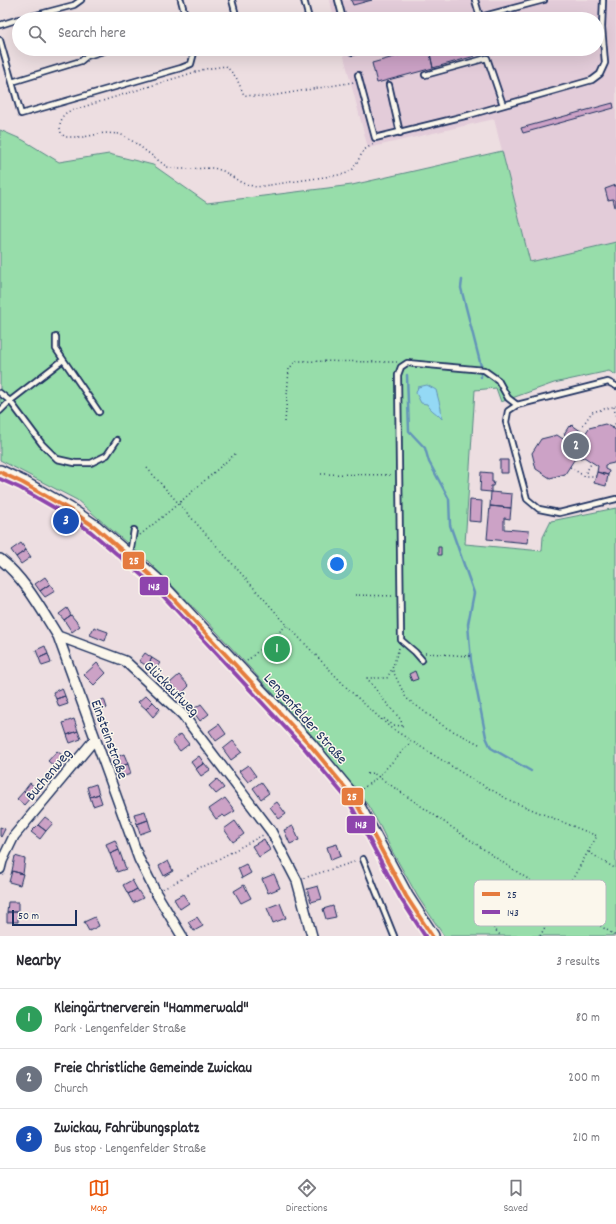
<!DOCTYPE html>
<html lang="en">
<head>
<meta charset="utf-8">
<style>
	:root { --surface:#fff; --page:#f2f2f3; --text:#2b2b33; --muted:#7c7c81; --line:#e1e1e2; --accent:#ea580c }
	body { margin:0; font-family:Dekko,sans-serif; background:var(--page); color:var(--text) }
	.scale { position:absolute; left:12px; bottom:10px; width:65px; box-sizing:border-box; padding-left:4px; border:2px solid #1b2f5e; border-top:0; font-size:11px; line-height:14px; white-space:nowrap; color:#1b2f5e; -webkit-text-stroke:3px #fbf7ec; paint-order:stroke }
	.you { position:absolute; left:337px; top:564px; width:14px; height:14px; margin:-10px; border:3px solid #fff; border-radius:50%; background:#1a73e8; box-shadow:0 0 0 6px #1a73e833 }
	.badge { display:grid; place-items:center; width:26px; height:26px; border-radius:50%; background:var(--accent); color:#fff; font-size:13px; font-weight:700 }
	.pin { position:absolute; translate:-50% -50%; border:2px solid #fff; box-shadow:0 1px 4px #0006 }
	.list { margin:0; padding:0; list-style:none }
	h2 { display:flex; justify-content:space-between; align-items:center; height:52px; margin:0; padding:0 16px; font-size:17px }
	h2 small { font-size:13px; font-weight:400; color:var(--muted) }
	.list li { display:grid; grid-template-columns:26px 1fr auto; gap:12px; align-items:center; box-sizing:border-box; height:60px; padding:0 16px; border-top:1px solid var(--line) }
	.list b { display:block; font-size:15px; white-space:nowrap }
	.list p { margin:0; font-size:13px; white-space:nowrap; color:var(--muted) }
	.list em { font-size:13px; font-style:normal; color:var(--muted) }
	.icon { flex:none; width:22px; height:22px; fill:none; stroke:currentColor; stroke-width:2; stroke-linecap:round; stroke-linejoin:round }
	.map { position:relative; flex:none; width:616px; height:936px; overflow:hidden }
	.search { position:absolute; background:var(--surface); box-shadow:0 4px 16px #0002; left:12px; right:12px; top:12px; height:44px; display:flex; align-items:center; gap:10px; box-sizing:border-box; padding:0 14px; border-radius:22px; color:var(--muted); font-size:15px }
	.sheet { height:232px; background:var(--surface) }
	nav { display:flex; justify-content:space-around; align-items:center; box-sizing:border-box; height:56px; border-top:1px solid var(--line); background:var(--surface); font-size:11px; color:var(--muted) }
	nav a { display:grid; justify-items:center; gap:2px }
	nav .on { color:var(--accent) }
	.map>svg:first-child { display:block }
	.built { fill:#e3ccd9 }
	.green { fill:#97ddaa; stroke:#598684 }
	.water { fill:#94d9f5; stroke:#6495b9 }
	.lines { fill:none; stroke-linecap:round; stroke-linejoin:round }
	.stream { stroke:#6495b9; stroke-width:2.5 }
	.building { fill:#cca2c6; stroke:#1b2f5e }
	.service-casing { stroke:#1b2f5e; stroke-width:8 }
	.minor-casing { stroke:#1b2f5e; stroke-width:12 }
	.secondary-casing { stroke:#1b2f5e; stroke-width:16 }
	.path { stroke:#1b2f5e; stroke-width:1.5; stroke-dasharray:1 3; stroke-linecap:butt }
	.service { stroke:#fbf7ec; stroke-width:4.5 }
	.minor { stroke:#fbf7ec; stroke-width:9 }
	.secondary { stroke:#fbf7ec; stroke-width:13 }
	.bus-1-casing { stroke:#fbf7ec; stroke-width:7 }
	.bus-2-casing { stroke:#fbf7ec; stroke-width:7 }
	.bus-1 { stroke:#e57b3e; stroke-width:4 }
	.bus-2 { stroke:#8e44ad; stroke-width:4 }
	.labels { text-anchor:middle; stroke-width:3; stroke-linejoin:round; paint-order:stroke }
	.street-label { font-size:15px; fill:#1b2f5e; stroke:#fbf7ec }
	.key { fill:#fbf7ec; stroke:#b8bbc1; stroke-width:1 }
	.key-label { font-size:11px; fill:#1b2f5e }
	.line-badge { stroke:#fbf7ec; stroke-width:1.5 }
	.badge-label { font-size:11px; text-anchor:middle; font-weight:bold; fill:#fff }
</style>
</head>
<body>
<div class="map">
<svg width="616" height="936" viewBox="0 0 616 936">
	<rect width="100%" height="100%" fill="#eddee1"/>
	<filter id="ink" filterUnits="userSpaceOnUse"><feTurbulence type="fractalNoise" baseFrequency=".025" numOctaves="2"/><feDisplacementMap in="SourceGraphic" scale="8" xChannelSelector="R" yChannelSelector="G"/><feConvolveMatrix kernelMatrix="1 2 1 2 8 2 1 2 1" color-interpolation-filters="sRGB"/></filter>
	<g filter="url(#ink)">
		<!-- built -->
		<path class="built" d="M330,0H616V242L530,262L494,119L368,148L342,49H597V19H334Z"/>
		<!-- green -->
		<path class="green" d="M0,130L23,140L59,162L109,154L153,165L207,203L352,185L502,151L530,262L616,242V375L609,371L554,383L501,402L496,388L475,390L465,544L542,551L543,537L551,521L616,508V936H444L418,897L392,851L380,826L367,804L316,740L205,619L149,562L77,500L0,460Z"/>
		<!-- water -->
		<path class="water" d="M427,385L436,390L441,409L442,419C437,413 431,411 427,404L421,403L416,393L418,387Z"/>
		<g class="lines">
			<!-- stream -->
			<path class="stream" d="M462,280L461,288L481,366
				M407,375L409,431L425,448L429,462L449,499L450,525L474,593L468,624L471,661L486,737L491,748L531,771
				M481,377V372"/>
		</g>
		<!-- building -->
		<path class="building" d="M351,0H372L353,5Z
			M423,49H429L433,68L377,83L372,63Z
			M429,49H473L475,56L433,68Z
			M613,103L614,108L523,133L521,128Z
			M616,185V207H615L613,199L608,200L605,189Z
			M605,424L616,430V460L614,463L605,465V469L609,471L608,475L597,472L598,466L584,457L574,460L565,474L550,478L536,469L532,453L541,439L557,435L563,439L566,435L564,434L569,426L570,427L572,425L585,434L589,428Z
			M500,460H508V473H500Z
			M481,472L492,473V482H494L493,486H491V492L480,491Z
			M597,472L608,475L606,486L594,483Z
			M491,492L512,494L511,508L490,506Z
			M470,500L482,501L481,522L469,521Z
			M490,506L511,508L510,519L504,518V529L529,531L528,543L487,539Z
			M21,543L26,550L16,557L11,550Z
			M438,547H441V555H438Z
			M26,550L31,557L21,564L16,557Z
			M45,577L50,584L40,591L35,584Z
			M50,584L55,591L45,597L40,591Z
			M67,608L71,615L64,620L59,614Z
			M71,615L80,626L72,632L64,620Z
			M94,627L108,632L105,641L90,635Z
			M45,646L48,654L39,658L36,650Z
			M145,653L152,658L147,666L139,661Z
			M48,654L51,663L42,666L39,658Z
			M152,658L160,663L154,671L147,666Z
			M97,663L106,673L94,685L84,675Z
			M415,671L418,679L412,681L409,674Z
			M179,675L189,686L181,694L170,683Z
			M62,688L65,696L56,699L53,692Z
			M146,695L153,702L146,709L138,702Z
			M65,696L68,704L59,707L56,699Z
			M104,699L107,708L98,711L95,703Z
			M153,702L160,709L153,717L146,709Z
			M201,704L209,714L200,721L192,710Z
			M74,719L78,731L67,735L63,723Z
			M219,724L226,734L216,741L209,731Z
			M78,731L81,739L70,743L67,735Z
			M181,734L189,744L180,751L172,741Z
			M233,741L242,752L231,760L223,749Z
			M57,751L67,759L58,770L48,761Z
			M124,754L128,764L118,767L114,758Z
			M199,756L204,763L196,769L191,762Z
			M204,763L210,770L201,776L196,769Z
			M128,764L131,774L121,777L118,767Z
			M248,765L256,776L248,782L239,771Z
			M217,779L224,788L216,794L209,786Z
			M261,782L269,793L261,799L253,788Z
			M30,783L37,789L31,797L24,791Z
			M96,784L99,794L90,797L87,787Z
			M24,791L31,797L24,805L17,799Z
			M99,794L102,803L93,806L90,797Z
			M225,798L235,811L225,817L223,815L216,819L209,809Z
			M277,802L286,814L279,819L270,807Z
			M145,811L148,820L137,824L134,814Z
			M45,817L53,823L46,831L38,825Z
			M148,820L151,830L140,834L137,824Z
			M235,821L244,834L233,842L224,829Z
			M38,825L46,831L40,839L31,832Z
			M293,826L299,840L290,844L284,830Z
			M0,827L5,829L1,837L0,836Z
			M264,839L270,850L259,857L252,846Z
			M115,840L119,850L110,854L106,844Z
			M337,844L341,856L331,860L327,847Z
			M119,850L126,869L117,872L110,854Z
			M15,856L25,859L23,874L12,871Z
			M168,861L173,871L164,876L159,866Z
			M246,864L251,873L242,878L238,868Z
			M12,871L23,874L20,885L9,882Z
			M274,874L280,888L268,893L262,879Z
			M132,880L137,889L128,894L123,885Z
			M244,885L251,898L241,903L234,891Z
			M318,886L322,899L311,902L307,889Z
			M137,889L143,898L133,903L128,894Z
			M183,894L189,903L180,909L174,899Z
			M8,902H18V912H7Z
			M280,903L286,918L273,923L267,908Z
			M333,906L336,917L326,919L323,909Z
			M7,912H18V922H7Z
			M95,917L99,926L89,931L84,922Z
			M197,917L203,926L194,931L188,922Z"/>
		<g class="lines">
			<!-- service casing -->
			<g class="service-casing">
				<path id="service" d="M181,0L186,19
					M232,0L237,19
					M304,0L308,15
					M338,0L343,19
					M475,0L480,17L544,0
					M21,19L74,5L81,0
					M0,25L19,19
					M0,40L12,82
					M110,49L87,56L81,61L12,82L21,114L181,68L191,64L195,49
					M120,49H124
					M351,49L352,52L364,49
					M358,75L375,138L469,115L592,80L600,74L605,63L602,27L603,0
					M425,75L487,58L503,105
					M389,85L400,133
					M56,337V349L99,412
					M616,386L608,382L517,405L508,411L506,422L527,499L539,509L559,513L616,499
					M0,393L10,401L42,444L57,459L75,463H91L107,455L117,440
					M0,411L10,401L63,360
					M130,554L134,530
					M422,660L415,652L401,640L398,375L401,367L407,363L484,370L498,380L508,398L517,405
					M363,859L394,936"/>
			</g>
			<!-- minor casing -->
			<g class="minor-casing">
				<path id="minor" d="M0,559C25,579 41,609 58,636L139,859L156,893L182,936
					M58,636L125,661L183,715L271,831L297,881L312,936
					M0,869L2,861L14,836L95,739"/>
			</g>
			<!-- secondary casing -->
			<g class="secondary-casing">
				<path id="secondary" d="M0,472L23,483L70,510L95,527L156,580L238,668L310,745L353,797L406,896L432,936"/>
			</g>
			<!-- path -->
			<path class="path" d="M60,124L63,116L67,112L205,69L226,66L236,77L244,95L265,97L354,82
				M60,128L61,133L65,137H83L104,133L120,134L134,142L167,167L180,169L214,168L223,171L242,183L256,187L345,174L353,169L364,150L373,144
				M614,407L616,418
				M285,422L289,369L296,361L397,362
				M583,425L592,412L616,406
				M613,428L616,422
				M570,467L584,476H596
				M147,468L287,625L349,690L391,728L467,776L511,801L597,836L540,936
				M321,474L392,475
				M584,476L592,462
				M140,535L178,504L236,453
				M355,595L394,596
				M399,648L392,669L406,698L445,727L481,745
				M425,653L470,656
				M247,661L287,625
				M381,720L383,718L393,725L402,726L401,720L383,699L367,678H387L392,669
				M367,774L373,773L508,866L616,936
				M362,789L378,777L411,742
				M589,852L616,869
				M304,878L357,861
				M163,889L263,835
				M488,922L501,936"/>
			<!-- service -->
			<use href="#service" class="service"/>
			<!-- minor -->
			<use href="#minor" class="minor"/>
			<!-- secondary -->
			<use href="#secondary" class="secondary"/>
			<!-- bus-1 casing -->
			<g class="bus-1-casing">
				<path id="bus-1" d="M0,472L23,483L70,510L95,527L156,580L310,745L353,797L406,896L432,936"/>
			</g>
			<!-- bus-2 casing -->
			<g class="bus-2-casing">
				<path id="bus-2" d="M0,479L20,488L67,515L91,532L152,584L305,749L348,800L401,899L425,936"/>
			</g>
			<!-- bus-1 -->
			<use href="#bus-1" class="bus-1"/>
			<!-- bus-2 -->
			<use href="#bus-2" class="bus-2"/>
		</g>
	</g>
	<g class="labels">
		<!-- street labels -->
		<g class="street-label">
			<text transform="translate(172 688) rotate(45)" y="5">Glückaufweg</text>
			<text transform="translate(306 718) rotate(48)" y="5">Lengenfelder Straße</text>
			<text transform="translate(110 739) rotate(70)" y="5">Einsteinstraße</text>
			<text transform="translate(48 774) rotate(-50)" y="5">Buchenweg</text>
		</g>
	</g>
	<!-- legend -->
	<rect x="474" y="880" width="132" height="46" rx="6" class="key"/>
	<rect x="482" y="892" width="18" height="4" fill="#e57b3e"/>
	<rect x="482" y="910" width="18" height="4" fill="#8e44ad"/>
	<g class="key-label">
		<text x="507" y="898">25</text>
		<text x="507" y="916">143</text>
	</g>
	<g class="line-badge">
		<rect x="122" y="551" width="23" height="19" rx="4" fill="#e57b3e"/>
		<rect x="139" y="576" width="30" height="20" rx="4" fill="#8e44ad"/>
		<rect x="341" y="787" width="23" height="19" rx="4" fill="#e57b3e"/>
		<rect x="346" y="815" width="30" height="19" rx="4" fill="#8e44ad"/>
	</g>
	<g class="badge-label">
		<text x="134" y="564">25</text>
		<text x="154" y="590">143</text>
		<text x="352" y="800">25</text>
		<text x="361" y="828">143</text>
	</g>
</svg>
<div class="scale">50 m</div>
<div class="you"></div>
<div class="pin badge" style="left:277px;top:649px;background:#2e9e5b">1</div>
<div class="pin badge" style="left:576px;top:446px;background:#6b7280">2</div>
<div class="pin badge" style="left:66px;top:521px;background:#1a4fb4">3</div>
<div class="search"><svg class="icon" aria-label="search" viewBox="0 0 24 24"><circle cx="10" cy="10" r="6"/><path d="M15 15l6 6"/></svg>Search here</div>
</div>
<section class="sheet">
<h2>Nearby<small>3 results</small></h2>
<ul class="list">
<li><span class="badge" style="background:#2e9e5b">1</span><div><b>Kleingärtnerverein &quot;Hammerwald&quot;</b><p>Park · Lengenfelder Straße</p></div><em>80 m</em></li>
<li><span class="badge" style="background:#6b7280">2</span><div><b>Freie Christliche Gemeinde Zwickau</b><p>Church</p></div><em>200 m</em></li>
<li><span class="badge" style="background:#1a4fb4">3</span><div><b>Zwickau, Fahrübungsplatz</b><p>Bus stop · Lengenfelder Straße</p></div><em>210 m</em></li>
</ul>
</section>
<nav>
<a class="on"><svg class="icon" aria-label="map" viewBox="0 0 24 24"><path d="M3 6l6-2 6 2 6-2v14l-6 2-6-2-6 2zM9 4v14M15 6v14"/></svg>Map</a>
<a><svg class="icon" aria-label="directions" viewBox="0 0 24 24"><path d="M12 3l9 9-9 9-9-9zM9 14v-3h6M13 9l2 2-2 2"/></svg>Directions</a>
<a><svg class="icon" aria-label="saved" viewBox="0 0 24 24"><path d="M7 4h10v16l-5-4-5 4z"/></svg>Saved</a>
</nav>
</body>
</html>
